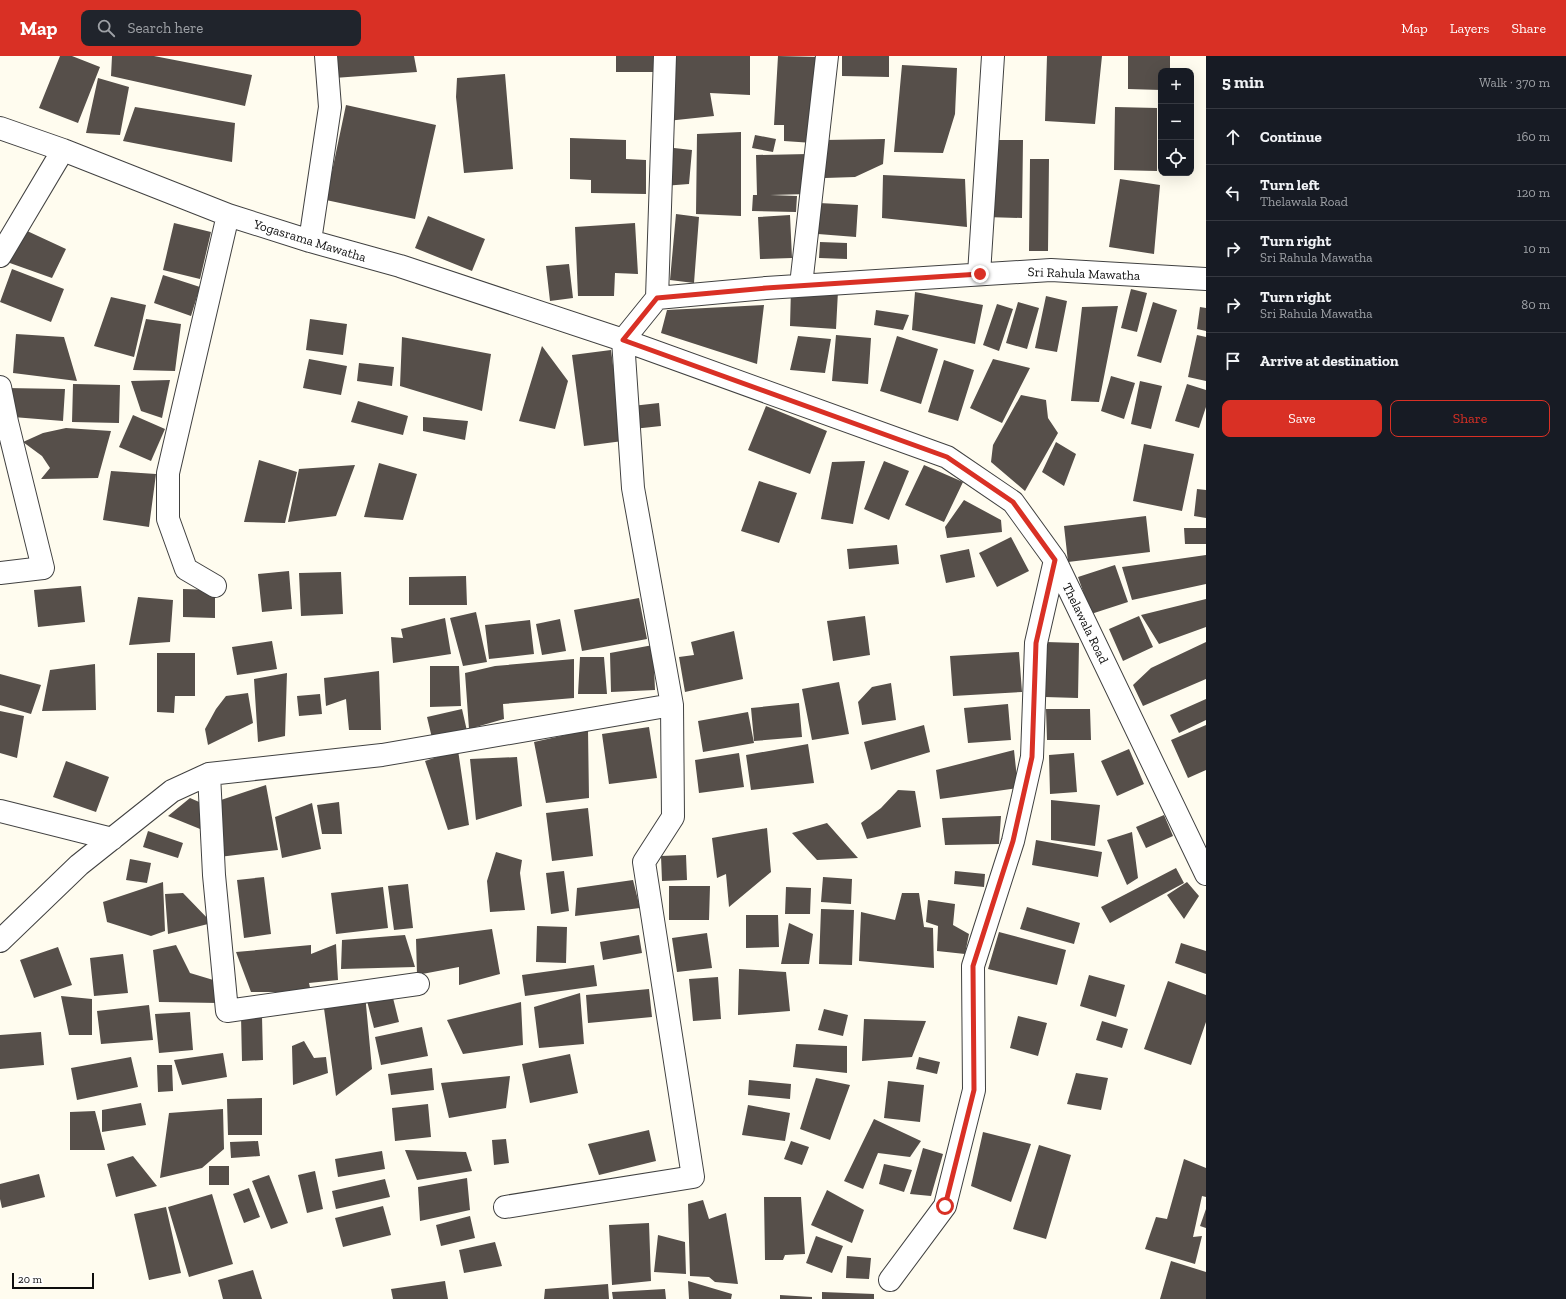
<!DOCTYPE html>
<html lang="en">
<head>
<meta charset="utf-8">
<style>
	:root { --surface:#171b24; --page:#20242c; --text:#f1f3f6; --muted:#9ea1a6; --line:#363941; --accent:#d93025 }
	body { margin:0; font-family:"Zilla Slab",serif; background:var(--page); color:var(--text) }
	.controls { position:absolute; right:12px; top:12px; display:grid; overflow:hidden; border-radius:8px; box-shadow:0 4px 16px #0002 }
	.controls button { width:36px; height:36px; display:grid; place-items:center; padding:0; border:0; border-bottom:1px solid var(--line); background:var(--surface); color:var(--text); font:20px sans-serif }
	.scale { position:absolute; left:12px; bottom:10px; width:82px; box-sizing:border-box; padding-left:4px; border:2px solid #0e0e0e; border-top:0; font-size:11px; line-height:14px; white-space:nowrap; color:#0e0e0e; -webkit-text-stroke:3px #fff; paint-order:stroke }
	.stop { position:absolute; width:12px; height:12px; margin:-9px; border:3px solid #d93025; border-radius:50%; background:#fff }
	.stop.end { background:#d93025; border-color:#fff; box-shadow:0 1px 4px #0008 }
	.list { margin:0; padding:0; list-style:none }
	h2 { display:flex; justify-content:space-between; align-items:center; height:52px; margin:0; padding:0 16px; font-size:17px }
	h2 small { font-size:13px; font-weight:400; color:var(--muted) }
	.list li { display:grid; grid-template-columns:26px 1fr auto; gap:12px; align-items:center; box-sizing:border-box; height:56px; padding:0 16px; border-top:1px solid var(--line) }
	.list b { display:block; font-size:15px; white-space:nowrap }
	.list p { margin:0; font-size:13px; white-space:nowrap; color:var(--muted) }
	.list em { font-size:13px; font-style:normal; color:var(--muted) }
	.actions { display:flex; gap:8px; padding:12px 16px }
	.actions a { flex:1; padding:9px 0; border:1px solid var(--accent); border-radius:8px; text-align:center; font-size:14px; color:var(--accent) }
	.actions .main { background:var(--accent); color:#fff }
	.icon { flex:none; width:22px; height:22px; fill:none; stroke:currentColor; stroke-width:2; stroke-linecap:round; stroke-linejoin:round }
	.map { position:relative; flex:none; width:1206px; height:1243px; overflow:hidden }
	header { display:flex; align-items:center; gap:24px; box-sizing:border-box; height:56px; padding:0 20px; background:var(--accent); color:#fff }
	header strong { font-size:19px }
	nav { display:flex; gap:22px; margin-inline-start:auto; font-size:14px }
	.search { width:280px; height:36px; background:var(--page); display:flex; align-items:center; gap:10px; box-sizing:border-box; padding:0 14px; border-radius:8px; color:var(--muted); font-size:15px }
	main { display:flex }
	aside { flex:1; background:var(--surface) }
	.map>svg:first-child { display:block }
	.building { fill:#564f4a }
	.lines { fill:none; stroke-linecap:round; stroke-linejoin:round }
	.street-casing { stroke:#414141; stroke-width:24 }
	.street { stroke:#fff; stroke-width:22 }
	.route { stroke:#d93025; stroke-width:5 }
	.labels { text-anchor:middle; stroke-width:4; stroke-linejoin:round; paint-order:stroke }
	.street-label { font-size:13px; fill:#0e0e0e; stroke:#fff }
</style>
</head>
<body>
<header>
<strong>Map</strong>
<div class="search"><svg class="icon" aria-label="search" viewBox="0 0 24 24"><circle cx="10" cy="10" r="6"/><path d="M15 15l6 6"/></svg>Search here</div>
<nav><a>Map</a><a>Layers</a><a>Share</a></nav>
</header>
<main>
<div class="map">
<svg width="1206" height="1243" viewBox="0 0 1206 1243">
	<rect width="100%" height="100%" fill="#fffcef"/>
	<!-- building -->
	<path class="building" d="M60,0H72L100,11L78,67L39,52Z
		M112,0H154L252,19L245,50L111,20Z
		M335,0H414L417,16L334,22Z
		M616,0H661V16H616Z
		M672,0H750V39L710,37L714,60L667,65Z
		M778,0L819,1L813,87L784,85V69H774Z
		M842,0H889V21L842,20Z
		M1047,0H1102L1095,68L1045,65Z
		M1128,0H1170V15H1161V34L1128,33Z
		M902,9L957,12L955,58L943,97L894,96Z
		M505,18L513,113L464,117L456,41L457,22Z
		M98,22L129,31L120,79L86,77Z
		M346,49L436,69L415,163L326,144Z
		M135,51L235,67L232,106L123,85Z
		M1115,51L1157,52V115L1114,114Z
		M741,76V160L696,158L697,78Z
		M755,79L776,83L773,96L752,92Z
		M570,82L626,84V103L646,104V138L591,137V124L570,123Z
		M885,83L883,108L855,121L825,122L824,84Z
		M987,84H1023L1022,162L986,161Z
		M665,91L692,94L689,128L663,130Z
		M808,98L809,138L770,139L797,140L796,156L752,155L753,139H757L756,99Z
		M1030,103H1049L1048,195H1029Z
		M883,119L965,123L967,171L882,162Z
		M1120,123L1160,129L1154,198L1109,191Z
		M819,147L858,149L856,181L818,178Z
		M676,158L699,161L694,227L670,224Z
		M790,159L792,202L760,203L758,161Z
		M428,160L485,183L472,215L415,192Z
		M174,167L211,176L200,223L163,214Z
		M635,167L638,218L615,217L614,240H578L575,171Z
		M25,174L66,193L52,222L7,206Z
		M820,186L847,187V203L819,202Z
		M569,208L573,242L550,245L546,210Z
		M12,213L64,233L51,266L0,246Z
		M163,219L200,231L191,260L154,247Z
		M791,232L838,235L836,273L790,270Z
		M1131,233L1147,237L1137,276L1121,272Z
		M915,236L983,249L975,288L912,274Z
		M1046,240L1067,245L1057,296L1035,292Z
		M111,241L146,249L134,301L94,290Z
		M1018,246L1039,252L1027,293L1006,287Z
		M1153,246L1177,254L1161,307L1137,300Z
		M997,248L1013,253L999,295L983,289Z
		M764,249L757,308L661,277L667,254Z
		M1118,250L1099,346L1071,345L1082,251Z
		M1200,251L1206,252V275L1197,273Z
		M876,254L909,259L903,274L874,269Z
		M146,263L181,268L175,315L133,314Z
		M310,263L347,268L343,299L306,294Z
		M16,278L64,281L77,325L13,317Z
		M836,279L871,282L868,328L832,325Z
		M1197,279L1206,281V325L1188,321Z
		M798,280L831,283L825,317L790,314Z
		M897,280L938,293L921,348L880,335Z
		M402,281L491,298L482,355L400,330Z
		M542,290L568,325L555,373L519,365Z
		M611,294L623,385L584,390L572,299Z
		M309,303L347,310L341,339L303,332Z
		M993,303L1030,312L1002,367L970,352Z
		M944,304L974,314L958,365L928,356Z
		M359,307L394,311L392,330L357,325Z
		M1111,320L1135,327L1124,363L1101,355Z
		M170,324L162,362L141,355L131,325Z
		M1140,325L1162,330L1151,373L1131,368Z
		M73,328L120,329L119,367L72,366Z
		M1187,328L1206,334V351L1199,372L1175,365Z
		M6,332L65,333L63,365L13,361Z
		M1021,339L1046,344L1048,362L1058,377L1025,435L991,406L993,389Z
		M358,345L408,360L403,379L351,366Z
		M659,347L661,370L633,373L632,350Z
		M766,350L827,375L810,418L748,394Z
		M133,359L165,373L151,405L119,391Z
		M423,361L468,365L465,384L423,375Z
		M66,372L111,375L98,422L41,423L50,412L42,400L23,386L43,377Z
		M1056,386L1076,398L1064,430L1042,416Z
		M1144,388L1194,398L1182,455L1133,445Z
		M259,404L297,416L285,467L244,466Z
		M865,405L853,468L821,463L832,406Z
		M884,405L909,415L889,464L864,453Z
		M379,407L417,418L403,464L364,461Z
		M355,409L336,460L288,466L299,413Z
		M924,409L963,426L944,466L905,449Z
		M111,415L156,418L149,471L103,464Z
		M759,425L797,437L779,487L741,475Z
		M1197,433L1206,434V462L1194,460Z
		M964,444L1001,464L1002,476L947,482L945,471Z
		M1146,460L1150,496L1068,506L1064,470Z
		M1184,472H1206V488H1185Z
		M1011,481L1029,515L997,531L979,497Z
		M897,489L899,508L849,513L847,493Z
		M969,493L975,521L946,527L940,499Z
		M1206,499V528L1132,544L1122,511Z
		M1115,509L1128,546L1091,558L1078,521Z
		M289,515L292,553L262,556L258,518Z
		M341,516L343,558L301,560L299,517Z
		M466,520L467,549H409V521Z
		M81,530L85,566L38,571L34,534Z
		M183,533L215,534V562L183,561Z
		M138,541L173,544L170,586L129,589Z
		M639,542L647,583L582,595L574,554Z
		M1206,543V571L1159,588L1141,559Z
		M476,556L487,606L463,610L450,562Z
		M865,560L870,599L833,605L827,565Z
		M1139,560L1153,591L1123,605L1109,573Z
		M445,562L451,598L393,607L391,581L403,582L401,573Z
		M560,563L566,595L542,599L536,568Z
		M530,564L534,598L489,603L485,569Z
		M734,575L743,623L685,636L679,601L694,599L691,586Z
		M272,585L277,613L237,619L232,591Z
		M1046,586L1079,587L1078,642L1045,641Z
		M1206,586V623L1143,650L1133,629L1151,612Z
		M653,589L655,634L611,636L610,597Z
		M1019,596L1022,636L953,640L950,600Z
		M157,597H195V640H175L174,657L157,656Z
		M580,601H604L607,638H578Z
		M574,603V642L503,648L504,663L469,673L465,617L495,610Z
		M95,608L96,654L42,655L50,614Z
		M430,610H459L461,650L430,651Z
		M379,615L381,674H349L346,643L326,650L324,622Z
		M287,617L285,680L258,686L254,623Z
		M0,618L41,629L31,658L0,649Z
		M839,626L849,678L812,684L802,633Z
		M891,627L896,664L862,669L858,646L872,631Z
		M248,637L253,667L208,689L205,673L216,653L226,640Z
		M320,638L322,658L299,660L297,640Z
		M1206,643V664L1179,677L1170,659Z
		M799,647L802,681L754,685L751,652Z
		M1008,648L1011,684L968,687L964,652Z
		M462,653L467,675L432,682L427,661Z
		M1046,653H1090L1091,684H1047Z
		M0,655L24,660L17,702L0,697Z
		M748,656L754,687L703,696L698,665Z
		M924,669L930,696L871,714L864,686Z
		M1206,669V714L1188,722L1171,684Z
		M649,671L657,722L609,728L602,678Z
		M588,674L589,742L546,747L534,686Z
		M808,688L814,727L751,734L746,699Z
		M1129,693L1144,728L1117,740L1101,705Z
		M458,694L469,769L448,774L425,705Z
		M1014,694L1018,732L940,743L936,714Z
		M739,697L744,731L699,737L695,704Z
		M1074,697L1077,736L1050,738L1049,699Z
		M517,701L522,750L476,764L470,703Z
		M66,705L109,721L96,756L53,741Z
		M266,729L278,794L219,801L215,746Z
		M898,734L915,735L921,771L867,783L861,767L881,752Z
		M190,742L206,749L210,777L168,760Z
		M1051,744L1100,749L1095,790L1051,784Z
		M339,746L342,778H322L317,749Z
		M312,747L321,793L282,802L275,761Z
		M588,752L593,800L552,805L546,757Z
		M1164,759L1173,780L1146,792L1136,771Z
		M1001,760L999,788L945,789L942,762Z
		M827,767L858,802L817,804L792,777Z
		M767,772L771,816L729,851L726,818L717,822L712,782Z
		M148,775L183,787L178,802L143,791Z
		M1132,776L1138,822L1127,829L1107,784Z
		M1036,784L1102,796L1098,821L1032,809Z
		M496,796L522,804L520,817L525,854L490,856L487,825Z
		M686,799L687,824L662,825L661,800Z
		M130,803L151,807L147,827L126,824Z
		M1176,812L1184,827L1110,867L1101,851Z
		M564,815L569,855L551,858L546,817Z
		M955,815L985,818L984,831L954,828Z
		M264,821L271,878L244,882L237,824Z
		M823,821L852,823L851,848L821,846Z
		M633,824L640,852L575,860L577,832Z
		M163,826L165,875L151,880L107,866L103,846Z
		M1187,826L1199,840L1184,863L1167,839Z
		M408,828L413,872L394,874L388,830Z
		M669,830H710L709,864H669Z
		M383,831L388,872L336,878L331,837Z
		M786,831L811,832L810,858H785Z
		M183,837L212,867L168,878L165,838Z
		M902,837H919L924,871L933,872L934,912L859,905L861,856L895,864Z
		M928,844L955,848L953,869L969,878L965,898L937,895L938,870L926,866Z
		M1027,851L1080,867L1074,888L1020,873Z
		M821,853L854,854L852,909L819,908Z
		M746,859H778L779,891L746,892Z
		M789,867L813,878L809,908H781Z
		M537,870L567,871L566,907L536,906Z
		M492,873L500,918L459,929V911L417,919L416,883Z
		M999,876L1066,894L1057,929L988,913Z
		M707,877L712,912L677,916L672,882Z
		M405,879L415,911L341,913L342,884Z
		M639,879L642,897L603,904L600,886Z
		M1181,887L1206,895V918L1175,907Z
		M336,888L338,924L309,927L311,936H251L236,896L311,889V898Z
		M176,889L190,917L220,926L218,947L159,946L153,894Z
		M58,891L72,929L34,942L20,904Z
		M123,898L128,937L94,940L90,902Z
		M594,909L597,930L525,940L522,919Z
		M739,913L786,916L790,955L738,959Z
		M1089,919L1125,929L1116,961L1080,950Z
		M718,921L721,963L693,965L689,923Z
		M1168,925L1206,939V966L1191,1009L1144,993Z
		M649,933L652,961L588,967L586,939Z
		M391,934L399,966L374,972L366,941Z
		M580,937L584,988L539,992L534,951Z
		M365,938L372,1013L336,1040L323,945Z
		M61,940L92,943V979H69Z
		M521,946L523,989L463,998L447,964Z
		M149,949L153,984L101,988L97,955Z
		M824,953L848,959L843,980L818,974Z
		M190,956L193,994L159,997L155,958Z
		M241,960H262L263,1004L242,1005Z
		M1018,960L1047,967L1038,1000L1010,992Z
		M864,963L926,965L912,1001L862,1005Z
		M1102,965L1128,973L1122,992L1096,984Z
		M422,971L428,1000L381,1009L375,981Z
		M41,976L44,1009L0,1013V979Z
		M304,985L314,1002L326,1001L328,1017L293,1029L292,990Z
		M796,988L847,990V1017L793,1011Z
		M223,997L227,1021L182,1029L174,1004Z
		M570,998L578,1037L530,1047L522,1008Z
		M131,1001L138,1031L77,1044L71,1012Z
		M919,1001L940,1006L937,1018L916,1013Z
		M157,1009H172L173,1035L158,1036Z
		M432,1012L434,1034L391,1039L388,1018Z
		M1076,1017L1108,1022L1101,1054L1067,1048Z
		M510,1020L506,1052L449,1062L441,1027Z
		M816,1022L850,1029L830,1084L800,1073Z
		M749,1024L791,1028L790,1043L748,1039Z
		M888,1025L924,1029L920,1066L884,1062Z
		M262,1042V1079H228L227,1043Z
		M141,1047L146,1069L102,1076V1054Z
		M428,1048L431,1081L395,1085L392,1052Z
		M748,1049L790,1057L785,1085L742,1079Z
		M223,1053L224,1093L202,1112L160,1122L169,1057Z
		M95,1055L105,1094H70V1056Z
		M874,1063L921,1085L910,1101L878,1097L863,1133L844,1125Z
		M649,1074L656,1105L599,1119L588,1088Z
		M983,1076L1031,1088L1011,1146L971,1130Z
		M506,1083L509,1107L494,1109L492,1084Z
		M258,1085L260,1100L231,1102L230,1086Z
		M791,1085L809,1091L802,1109L784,1103Z
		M1039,1089L1071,1099L1046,1183L1013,1173Z
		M923,1092L943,1098L931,1140L910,1138Z
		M405,1094L466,1096L472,1115L417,1124Z
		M382,1095L385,1113L338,1121L335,1103Z
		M133,1100L157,1130L116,1141L107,1108Z
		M1184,1103L1206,1112V1141L1202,1140L1193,1181L1202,1180L1195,1208L1145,1193L1156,1161L1167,1163Z
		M884,1108L912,1114L904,1136L879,1128Z
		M209,1110H229V1129H209Z
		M315,1115L323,1153L307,1157L298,1119Z
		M39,1118L45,1141L2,1152L0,1143V1128Z
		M269,1119L288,1167L271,1173L252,1125Z
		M467,1122L470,1154L420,1165L418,1131Z
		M385,1123L390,1141L336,1153L332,1135Z
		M249,1132L260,1161L244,1167L233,1138Z
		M827,1134L864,1154L852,1187L811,1169Z
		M212,1138L233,1208L189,1221L168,1151Z
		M764,1141H801L805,1198L785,1199L783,1204H765Z
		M703,1144L709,1163L726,1157L738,1228L715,1226L709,1221L690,1220L688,1148Z
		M383,1150L391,1179L343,1191L335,1162Z
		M166,1151L181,1217L149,1224L134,1158Z
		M1206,1153V1172L1200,1170Z
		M470,1160L475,1182L441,1190L436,1169Z
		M649,1167L651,1225L612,1229L609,1169Z
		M658,1179L685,1186L686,1218L654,1216Z
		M816,1180L843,1190L832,1217L806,1207Z
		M495,1186L502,1210L464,1217L459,1194Z
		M847,1200L871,1202L869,1223L846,1222Z
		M1171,1205L1206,1216V1243H1160Z
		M253,1214L262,1243H223L218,1224Z
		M445,1225L448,1243H393L391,1233Z
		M688,1225L732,1238L731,1243H689Z
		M608,1228L609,1243H544L545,1233Z
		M665,1233L666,1243H613L612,1236Z
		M822,1236L874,1238V1243H822Z
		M780,1239L812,1241V1243H780Z"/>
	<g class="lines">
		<!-- street casing -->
		<g class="street-casing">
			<path id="street" d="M0,72L63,94L228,159L310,185L400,210L623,284L947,401L1013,446L1055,504L1206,818
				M310,185L330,51L326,0
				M0,200L63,94
				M979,218L993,0
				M801,229L827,0
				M657,242L665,0
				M623,284L657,242L766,232L1051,214L1206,223
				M0,331L7,366L43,512L0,517
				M215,530L186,513L168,463V417L228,159
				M209,718L214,819L227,955L418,928
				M0,755L112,783
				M0,885L79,809L172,735L209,718L382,699L672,649
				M505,1151L693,1121L644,806L673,761L672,649L633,432L623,284
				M890,1224L945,1150L974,1034L973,910L1013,785L1032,701L1036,587L1055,504"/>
		</g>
		<!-- street -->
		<use href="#street" class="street"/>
	</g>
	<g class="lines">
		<!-- route -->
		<path class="route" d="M945,1150L974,1034L973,910L1013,785L1032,701L1036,587L1055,504L1013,446L947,401L623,284L657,242L766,232L980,218"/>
	</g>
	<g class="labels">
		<!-- street labels -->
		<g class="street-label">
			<text transform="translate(310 184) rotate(17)" y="5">Yogasrama Mawatha</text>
			<text transform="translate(1084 217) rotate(2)" y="5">Sri Rahula Mawatha</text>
			<text transform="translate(1086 567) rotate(64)" y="5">Thelawala Road</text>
		</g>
	</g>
</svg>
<div class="controls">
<button>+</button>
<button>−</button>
<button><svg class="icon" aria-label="locate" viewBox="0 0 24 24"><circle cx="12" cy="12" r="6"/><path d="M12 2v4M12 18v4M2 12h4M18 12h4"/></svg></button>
</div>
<div class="scale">20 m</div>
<div class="stop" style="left:945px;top:1150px"></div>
<div class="stop end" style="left:980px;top:218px"></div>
</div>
<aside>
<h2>5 min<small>Walk · 370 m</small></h2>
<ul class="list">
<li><svg class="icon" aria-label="ahead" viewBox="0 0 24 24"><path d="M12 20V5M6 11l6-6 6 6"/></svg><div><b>Continue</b></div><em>160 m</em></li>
<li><svg class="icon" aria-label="left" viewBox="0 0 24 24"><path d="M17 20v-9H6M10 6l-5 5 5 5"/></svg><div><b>Turn left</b><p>Thelawala Road</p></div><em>120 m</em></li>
<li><svg class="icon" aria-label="right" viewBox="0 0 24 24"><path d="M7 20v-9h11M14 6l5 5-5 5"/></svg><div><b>Turn right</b><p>Sri Rahula Mawatha</p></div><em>10 m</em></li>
<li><svg class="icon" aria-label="right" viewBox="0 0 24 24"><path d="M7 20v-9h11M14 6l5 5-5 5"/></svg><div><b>Turn right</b><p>Sri Rahula Mawatha</p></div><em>80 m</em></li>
<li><svg class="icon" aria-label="arrive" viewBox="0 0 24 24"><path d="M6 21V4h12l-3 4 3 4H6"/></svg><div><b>Arrive at destination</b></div></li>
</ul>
<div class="actions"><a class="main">Save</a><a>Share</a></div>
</aside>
</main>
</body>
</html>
